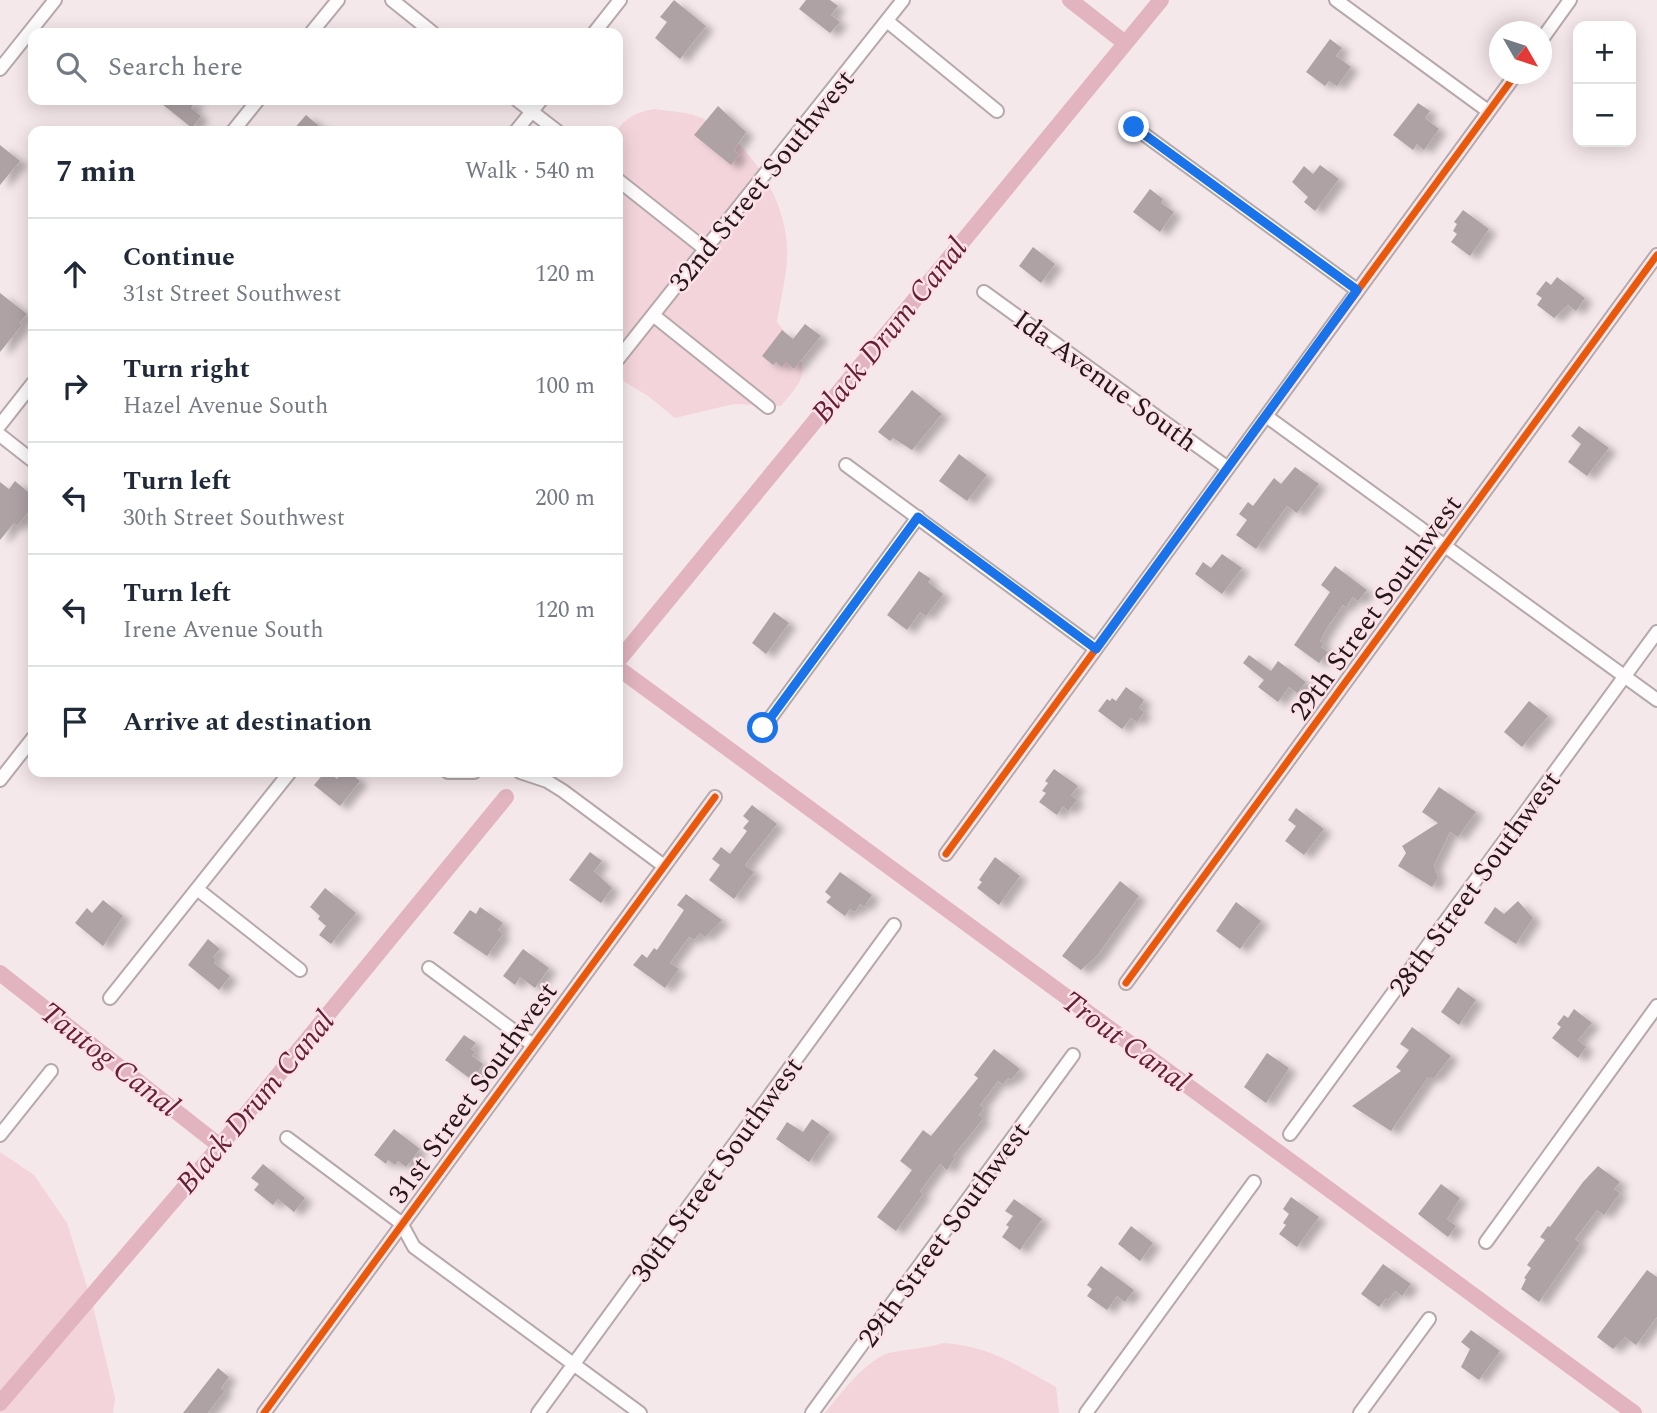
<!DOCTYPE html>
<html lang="en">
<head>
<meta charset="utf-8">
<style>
	:root { --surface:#fff; --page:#f2f2f3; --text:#1f2937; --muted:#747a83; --line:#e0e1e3 }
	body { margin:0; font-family:Spectral,serif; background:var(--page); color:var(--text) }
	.controls { position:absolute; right:21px; top:21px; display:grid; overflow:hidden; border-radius:14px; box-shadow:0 4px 18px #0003 }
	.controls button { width:63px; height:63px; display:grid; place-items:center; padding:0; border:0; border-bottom:2px solid var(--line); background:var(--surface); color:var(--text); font:35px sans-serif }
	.compass { position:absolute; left:1489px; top:21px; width:63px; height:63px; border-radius:50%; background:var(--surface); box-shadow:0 4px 18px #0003; rotate:129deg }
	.stop { position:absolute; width:21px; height:21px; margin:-16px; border:5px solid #1a73e8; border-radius:50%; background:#fff }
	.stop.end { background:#1a73e8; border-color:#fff; box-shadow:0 2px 7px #0008 }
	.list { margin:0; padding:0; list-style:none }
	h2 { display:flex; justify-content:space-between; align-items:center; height:91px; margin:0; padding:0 28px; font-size:30px }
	h2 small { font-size:23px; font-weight:400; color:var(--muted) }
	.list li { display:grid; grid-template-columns:46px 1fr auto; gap:21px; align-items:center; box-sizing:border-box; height:112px; padding:0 28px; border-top:2px solid var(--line) }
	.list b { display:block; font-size:26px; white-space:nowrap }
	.list p { margin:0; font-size:23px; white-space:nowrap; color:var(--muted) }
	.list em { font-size:23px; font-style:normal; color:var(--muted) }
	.icon { flex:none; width:38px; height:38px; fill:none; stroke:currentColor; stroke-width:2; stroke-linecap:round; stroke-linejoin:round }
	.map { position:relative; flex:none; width:1657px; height:1413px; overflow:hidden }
	.search { position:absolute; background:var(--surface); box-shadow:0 4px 18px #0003; left:28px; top:28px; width:595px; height:77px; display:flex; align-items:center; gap:18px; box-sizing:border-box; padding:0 24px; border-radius:14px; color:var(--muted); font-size:26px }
	.panel { position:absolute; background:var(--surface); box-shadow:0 4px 18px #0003; left:28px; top:126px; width:595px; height:651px; border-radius:14px }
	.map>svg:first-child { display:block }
	.green { fill:#f3d4db }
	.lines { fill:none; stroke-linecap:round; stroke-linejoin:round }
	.canal { stroke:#e1b4bf; stroke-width:16 }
	.building { fill:#aea2a5; filter:url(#shadow) }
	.minor-casing { stroke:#b6a9ac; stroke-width:16 }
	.minor { stroke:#fefcfc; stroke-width:12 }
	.cycleway-casing { stroke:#fbe2e8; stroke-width:11 }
	.cycleway { stroke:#e8590c; stroke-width:7 }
	.route { stroke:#1a73e8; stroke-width:9 }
	.labels { text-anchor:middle; stroke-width:5; stroke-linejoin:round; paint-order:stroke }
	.street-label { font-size:28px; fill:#24171a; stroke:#fbe2e8 }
	.water-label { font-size:30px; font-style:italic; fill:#651f37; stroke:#fbe2e8 }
</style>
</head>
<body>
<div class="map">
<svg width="1657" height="1413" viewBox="0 0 1657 1413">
	<defs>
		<filter id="shadow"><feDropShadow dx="8" dy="4.5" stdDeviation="3.5" flood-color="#0004"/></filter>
	</defs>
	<rect width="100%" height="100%" fill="#f5e8eb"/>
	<!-- green -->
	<path class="green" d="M654,109C669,111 688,112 702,118C751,141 790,204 787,258C786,280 780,301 777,322C789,337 808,358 801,378C798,387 787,398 781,406L734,404L675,418L648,396L618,378L617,131C625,117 638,112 654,109Z
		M0,1152L34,1175L67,1223L93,1306L115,1398L113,1413H0Z
		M943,1343C990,1346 1016,1365 1056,1387L1059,1413H825C839,1395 867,1359 889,1353C906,1349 924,1349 943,1343Z"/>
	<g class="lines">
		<!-- canal -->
		<path class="canal" d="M1070,0L1125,43
			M618,661L1161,0
			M618,668L1634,1413
			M0,973L220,1146
			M0,1403L220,1146L506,797"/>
	</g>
	<!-- building -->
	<path class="building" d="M674,0L706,26L680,59L655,38L667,22L660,17Z
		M806,0H830L838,6L831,15L840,22L830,33L799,9Z
		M1330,39L1342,48L1336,56L1351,67L1337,86L1329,81L1325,86L1306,72Z
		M157,100H197L191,108L201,116L192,128Z
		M1418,103L1430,111L1425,118L1439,129L1424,150L1417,144L1413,150L1393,135Z
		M718,106L746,132L734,150L739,155L731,165L694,135Z
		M306,115L325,131H292Z
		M0,145L20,161L0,185Z
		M1320,165L1339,179L1315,211L1304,202L1308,197L1292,182L1304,166L1313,174Z
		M1150,189L1163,199L1161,203L1174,212L1160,232L1133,212Z
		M1463,210L1489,229L1470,256L1451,242L1457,234L1453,231L1457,224L1454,222Z
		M1033,247L1055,264L1041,283L1019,266Z
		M1557,277L1585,298L1576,311L1568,305L1554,318L1537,305L1542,298L1536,294L1546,281L1551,285Z
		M0,293L27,314L19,323L22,325L0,352Z
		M805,324L821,336L794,369L786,362L782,367L776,362L773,365L762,356L782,330L793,339Z
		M912,390L942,414L912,450L893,438L890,441L878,432Z
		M1579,426L1609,448L1587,476L1568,462L1581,444L1571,436Z
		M959,454L987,475L967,501L939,481Z
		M1295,467L1319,484L1297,513L1287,506L1256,549L1236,535L1247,520L1239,514L1248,502L1253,506L1274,478L1281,484Z
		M15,481L33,496L28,502L33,506L17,526L14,523L0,540V482L9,489Z
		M1222,554L1242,568L1222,594L1195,574L1203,562L1211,568Z
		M1335,566L1367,590L1358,601L1353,597L1346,607L1343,605L1327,628L1320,641L1324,643L1321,647L1328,652L1319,663L1294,645L1330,592L1321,585Z
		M919,571L931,579L928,582L943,594L926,616L920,612L907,630L887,615Z
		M774,612L789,623L766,654L752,643Z
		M1249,655L1271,671L1278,661L1306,682L1297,693L1289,687L1278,702L1258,687L1264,680L1243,663Z
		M1126,687L1144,700L1139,708L1144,712L1137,722L1131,718L1122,729L1098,711L1107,699L1110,701L1112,698L1116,701Z
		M1529,701L1548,716L1522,747L1504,732Z
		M1054,769L1078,786L1071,795L1077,800L1068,811L1063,806L1057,815L1039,802L1046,793L1042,791L1048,783L1045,781Z
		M325,772H329L337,779L341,774L344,777L349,772L360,781L340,806L314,785Z
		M1439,787L1476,812L1458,837L1450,832L1434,865L1438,878L1432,887L1398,866L1406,853L1402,846L1438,823L1422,812Z
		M752,805L777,824L745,865L754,872L734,899L709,880L720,865L712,859L721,847L730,854L747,831L743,828L749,821L743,816Z
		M1296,808L1324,829L1304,855L1285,841L1296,826L1288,820Z
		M590,852L602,861L594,871L612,888L601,903L569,880Z
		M995,857L1020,876L999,905L977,888L982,882L979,880Z
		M840,872L872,895L864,907L860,904L855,912L850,909L845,916L826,902L831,897L825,892Z
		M1120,881L1139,896L1097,956L1081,970L1062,956Z
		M325,888L356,913L331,944L319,935L326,926L318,919L320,916L310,907Z
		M686,894L722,920L705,937L700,933L694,940L689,937L670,963L679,969L665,988L633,965L642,954L647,958L654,948L657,950L684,910L677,905Z
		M103,900L123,916L103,946L75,923L87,908L92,913Z
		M1518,901L1533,918L1516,944L1484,923L1495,907L1504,914Z
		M1236,902L1261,921L1240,949L1216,931Z
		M480,907L503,923L498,930L503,934L487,956L453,933L470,910L476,914Z
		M208,939L220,949L213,957L216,960L214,963L230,976L219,990L188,965Z
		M523,949L549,968L535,988L520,977L515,985L503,976Z
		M1458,987L1476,1000L1459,1025L1441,1012Z
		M1574,1009L1592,1023L1578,1040L1586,1047L1578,1058L1552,1038L1561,1027L1557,1024L1564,1015L1568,1018Z
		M1412,1027L1451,1056L1435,1077H1428L1391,1131L1352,1106L1401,1071L1396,1067L1409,1050L1400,1044Z
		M464,1035L476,1043L471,1049L475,1052L472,1056L483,1064L472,1080L445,1060Z
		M994,1049L1020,1069L1011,1080L1008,1078L1003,1084L998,1081L980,1105L984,1108L979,1115L983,1119L953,1156L955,1158L947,1170L940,1164L920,1191L923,1194L896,1231L877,1217L912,1170L900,1161L923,1130L931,1136L978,1078L974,1075Z
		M1267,1053L1289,1068L1266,1103L1244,1087Z
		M812,1119L830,1132L809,1162L776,1139L787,1122L803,1132Z
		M394,1129L420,1149L406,1167L398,1161L395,1165L388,1160L386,1164L374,1155Z
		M263,1164L305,1198L294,1212L278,1199L273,1205L254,1190L259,1184L251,1178Z
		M1598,1166L1620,1182L1614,1189L1620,1193L1604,1215L1597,1210L1575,1239L1580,1243L1539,1302L1521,1289L1526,1279L1524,1278L1531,1268L1527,1265L1545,1240L1540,1237L1548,1226L1550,1227L1583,1182Z
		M1441,1184L1460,1198L1447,1219L1456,1226L1448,1237L1418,1214Z
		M1291,1197L1319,1217L1297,1247L1279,1234L1286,1225L1283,1223L1289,1214L1283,1209Z
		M1014,1199L1042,1219L1020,1250L1002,1237L1009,1227L1006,1225L1013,1216L1005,1211Z
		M1131,1226L1153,1243L1140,1261L1118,1244Z
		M1383,1264L1411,1284L1402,1296L1395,1291L1388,1300L1386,1298L1379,1307L1361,1294Z
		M1101,1266L1134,1290L1125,1302L1117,1296L1107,1310L1087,1296L1092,1289L1087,1285Z
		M1647,1270L1657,1277V1317L1636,1345L1625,1337L1613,1349L1597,1337Z
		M1471,1330L1500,1351L1479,1380L1461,1367L1470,1349L1461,1342Z
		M218,1368L229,1377L221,1388L225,1391L216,1402L208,1413H183Z"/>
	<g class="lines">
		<!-- minor casing -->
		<g class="minor-casing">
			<path id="minor" d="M392,0L433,33
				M1336,0L1488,111
				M887,21L997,111
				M311,33L338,0
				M594,33L620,0
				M1542,39L1570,0
				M0,69L55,0
				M517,100L557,131
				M1134,127L1357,290
				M233,131L258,100
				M516,131L541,100
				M618,180L705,249
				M984,292L1228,468
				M653,315L768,407
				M618,359L903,0
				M1266,416L1657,700
				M0,425L33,383
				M0,435L33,461
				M846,465L1096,649
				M763,728L918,517
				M448,772H474
				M520,772L547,781L563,791L664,866
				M0,780L33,738
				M946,854L1516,74
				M197,889L300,970
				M429,968L533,1045
				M1126,983L1657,255
				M110,998L290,772
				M1290,1134L1657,632
				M0,1135L51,1071
				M287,1138L401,1223L414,1247L640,1413
				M1486,1242L1657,1006
				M264,1413L715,797
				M538,1413L894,925
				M812,1413L1073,1055
				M1086,1413L1254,1182
				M1360,1413L1429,1319"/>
		</g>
		<!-- minor -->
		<use href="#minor" class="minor"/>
		<!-- cycleway casing -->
		<g class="cycleway-casing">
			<path id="cycleway" d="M946,854L1516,74
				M1126,983L1657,255
				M264,1413L715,797"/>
		</g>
		<!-- cycleway -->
		<use href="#cycleway" class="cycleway"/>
	</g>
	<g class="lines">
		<!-- route -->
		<path class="route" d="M763,728L918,517L1096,649L1357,290L1134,127"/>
	</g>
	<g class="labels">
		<!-- street labels -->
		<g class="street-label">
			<text transform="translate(761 180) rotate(-51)" y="10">32nd Street Southwest</text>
			<text transform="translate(1106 380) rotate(36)" y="10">Ida Avenue South</text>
			<text transform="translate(1375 607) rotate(-54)" y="10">29th Street Southwest</text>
			<text transform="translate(1474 883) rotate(-54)" y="10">28th Street Southwest</text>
			<text transform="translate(472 1092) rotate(-54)" y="10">31st Street Southwest</text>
			<text transform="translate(716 1169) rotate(-54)" y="10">30th Street Southwest</text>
			<text transform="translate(943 1234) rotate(-54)" y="10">29th Street Southwest</text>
		</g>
		<!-- water labels -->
		<g class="water-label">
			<text transform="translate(889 330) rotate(-51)" y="10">Black Drum Canal</text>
			<text transform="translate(1126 1041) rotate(36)" y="10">Trout Canal</text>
			<text transform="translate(110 1059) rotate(38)" y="10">Tautog Canal</text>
			<text transform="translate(255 1102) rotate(-50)" y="10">Black Drum Canal</text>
		</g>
	</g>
</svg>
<div class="controls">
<button>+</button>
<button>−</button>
</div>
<svg class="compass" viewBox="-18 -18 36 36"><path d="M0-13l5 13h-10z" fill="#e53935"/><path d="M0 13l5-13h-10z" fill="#747a83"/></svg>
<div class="stop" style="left:763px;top:728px"></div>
<div class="stop end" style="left:1134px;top:127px"></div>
<div class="search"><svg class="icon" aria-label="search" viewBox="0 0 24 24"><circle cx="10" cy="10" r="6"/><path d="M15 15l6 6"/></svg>Search here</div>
<section class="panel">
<h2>7 min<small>Walk · 540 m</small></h2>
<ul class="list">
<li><svg class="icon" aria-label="ahead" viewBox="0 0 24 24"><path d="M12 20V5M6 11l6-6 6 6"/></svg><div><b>Continue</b><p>31st Street Southwest</p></div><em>120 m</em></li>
<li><svg class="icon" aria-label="right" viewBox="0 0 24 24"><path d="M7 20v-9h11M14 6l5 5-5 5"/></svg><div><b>Turn right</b><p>Hazel Avenue South</p></div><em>100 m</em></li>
<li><svg class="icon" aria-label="left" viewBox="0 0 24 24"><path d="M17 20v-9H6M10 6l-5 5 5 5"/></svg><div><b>Turn left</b><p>30th Street Southwest</p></div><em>200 m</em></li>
<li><svg class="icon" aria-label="left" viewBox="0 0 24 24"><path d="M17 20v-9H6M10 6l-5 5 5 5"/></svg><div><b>Turn left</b><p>Irene Avenue South</p></div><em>120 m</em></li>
<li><svg class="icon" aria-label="arrive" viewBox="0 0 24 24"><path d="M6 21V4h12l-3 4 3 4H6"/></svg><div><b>Arrive at destination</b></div></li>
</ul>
</section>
</div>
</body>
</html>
